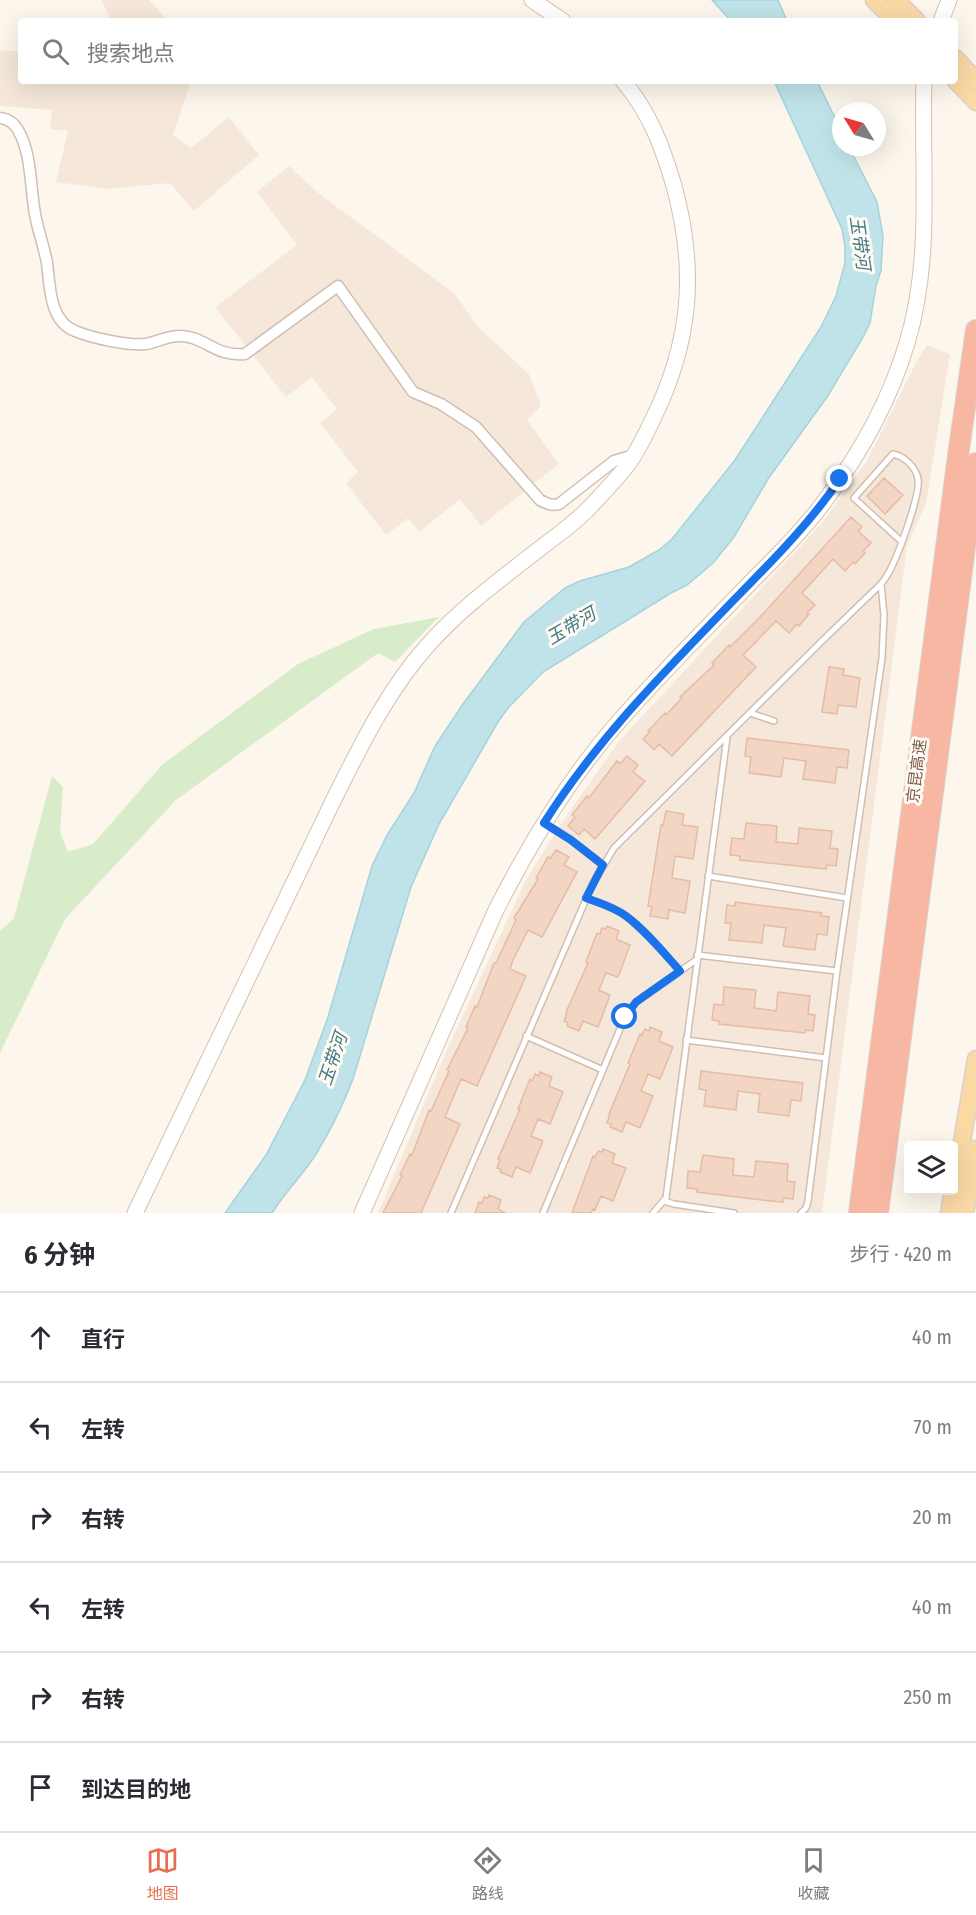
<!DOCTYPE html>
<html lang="zh">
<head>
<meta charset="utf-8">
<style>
	:root { --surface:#fff; --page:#f7f7f7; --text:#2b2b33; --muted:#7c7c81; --line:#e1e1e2; --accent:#e76f51 }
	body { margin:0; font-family:"Fira Sans Condensed","Noto Sans SC",sans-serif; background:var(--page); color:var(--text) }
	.controls { position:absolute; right:18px; bottom:18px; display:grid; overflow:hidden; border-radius:6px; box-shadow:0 6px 24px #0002 }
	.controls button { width:54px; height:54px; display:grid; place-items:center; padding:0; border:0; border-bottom:2px solid var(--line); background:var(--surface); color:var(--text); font:30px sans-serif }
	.compass { position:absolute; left:832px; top:102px; width:54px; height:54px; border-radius:50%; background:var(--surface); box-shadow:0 6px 24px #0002; rotate:307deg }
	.stop { position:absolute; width:18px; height:18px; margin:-14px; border:4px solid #1a73e8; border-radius:50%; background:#fff }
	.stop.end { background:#1a73e8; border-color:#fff; box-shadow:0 2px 6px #0008 }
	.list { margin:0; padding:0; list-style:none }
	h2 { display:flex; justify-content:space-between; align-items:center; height:78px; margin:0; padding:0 24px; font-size:26px }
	h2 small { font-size:20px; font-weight:400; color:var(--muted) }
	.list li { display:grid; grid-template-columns:39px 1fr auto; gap:18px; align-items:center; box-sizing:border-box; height:90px; padding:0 24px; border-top:2px solid var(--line) }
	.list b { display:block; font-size:22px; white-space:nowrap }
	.list em { font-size:20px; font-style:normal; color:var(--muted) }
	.icon { flex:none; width:33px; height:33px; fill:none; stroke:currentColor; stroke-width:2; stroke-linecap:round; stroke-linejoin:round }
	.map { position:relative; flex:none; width:976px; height:1213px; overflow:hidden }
	.search { position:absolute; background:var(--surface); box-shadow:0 6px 24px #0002; left:18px; right:18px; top:18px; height:66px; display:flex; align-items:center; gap:15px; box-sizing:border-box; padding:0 21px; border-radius:6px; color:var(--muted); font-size:22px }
	.sheet { height:618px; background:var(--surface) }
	nav { display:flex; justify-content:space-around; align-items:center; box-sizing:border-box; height:84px; border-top:2px solid var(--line); background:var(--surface); font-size:16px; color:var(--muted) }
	nav a { display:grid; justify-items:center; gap:3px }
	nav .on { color:var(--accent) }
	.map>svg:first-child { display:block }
	.residential { fill:#f5e8da }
	.green { fill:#d8ecc9 }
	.water { fill:#bfe3e8; stroke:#a5d3da; stroke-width:1.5 }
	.building { fill:#f3d5c3; stroke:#e6bba3; stroke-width:1.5 }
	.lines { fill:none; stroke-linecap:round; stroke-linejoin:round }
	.lane-casing { stroke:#d1beb0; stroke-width:8 }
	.street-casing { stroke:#d1beb0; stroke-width:13 }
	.secondary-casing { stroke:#d6c0b0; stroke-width:17 }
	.primary-casing { stroke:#dad1cd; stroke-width:19 }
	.highway-casing { stroke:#dad1cd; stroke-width:22 }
	.lane { stroke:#fff; stroke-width:5 }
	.street { stroke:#fff; stroke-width:10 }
	.secondary { stroke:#fff; stroke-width:15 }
	.primary { stroke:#fbd9a5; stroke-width:16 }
	.highway { stroke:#f7b7a3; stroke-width:20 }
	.route { stroke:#1a73e8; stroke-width:8 }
	.labels { text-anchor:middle; stroke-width:6; stroke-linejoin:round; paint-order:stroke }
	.street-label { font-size:16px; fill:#7a5c4d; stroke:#fffaf3 }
	.water-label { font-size:18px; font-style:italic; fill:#437c86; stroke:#fffaf3 }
</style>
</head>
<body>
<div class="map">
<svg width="976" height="1213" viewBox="0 0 976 1213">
	<rect width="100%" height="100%" fill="#fdf6ec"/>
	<!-- residential -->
	<path class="residential" d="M101,0H149L168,21H112Z
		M0,50L21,52V81H191L173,135L191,148L229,117L259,155L194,211L170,183L109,189L56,182L68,131L50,129L52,110L0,106Z
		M289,166L318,193L454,293L479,328L529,374L541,406L527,420L559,464L481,526L460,499L419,532L408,518L386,535L346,483L358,472L320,423L337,409L312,377L286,397L215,307L297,245L257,192Z
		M927,345L950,354L926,503L907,546L822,1213H378L445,1054L526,880L562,822L620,740L822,523L867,461L918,359Z"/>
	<!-- green -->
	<path class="green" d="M439,617L395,662L378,653L176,800L65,919L0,1053V931L14,918L52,776L63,787L60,832L68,852L93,844L163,764L298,664L374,629Z"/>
	<!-- water -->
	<path class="water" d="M712,0H778L787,21H731Z
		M774,81H817L841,130V147H849L877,202L883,236L881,270L876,286L870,323L862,339L827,397L768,479L734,537L713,563L687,585L671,593L543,672L508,708L498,722L439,824L411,887L353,1079C343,1105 331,1130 316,1154C303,1175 285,1192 272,1213H225L266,1155L305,1080L328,1017L372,866L387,835L414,793L435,746L463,704L524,622L565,588L580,581L629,567L659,550L672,539L735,460L821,327L836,296L845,263V247L842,229Z"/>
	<!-- building -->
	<path class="building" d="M884,478L903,495L885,514L867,496Z
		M851,517L862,527L858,531L871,543L863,551L865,553L855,564L853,562L845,571L833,559L802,593L815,605L807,613L809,614L799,626L797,624L789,633L776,621L743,655L756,667L672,756L659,744L654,750L643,739L650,732L648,731L665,713L666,715L682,698L680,697L714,665L712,663L729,645L730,647L762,615Z
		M829,667L844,669L843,675L860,678L856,707L838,705L837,714L822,712Z
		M747,738L849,750L847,768L837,767L835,783L803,779L806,761L784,758L781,777L749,773L751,757L745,756Z
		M627,756L638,765L633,772L645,781L595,839L584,829L579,835L568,826L575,817L572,815L587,796L589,798L617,761L620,764Z
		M666,811L684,814L682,825L698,827L693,859L675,856L672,878L690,881L685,913L669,910L668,919L650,916L652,907L648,906L661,825L663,826Z
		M746,823L777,826L776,842L798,844L799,828L832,831L830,848L838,849L836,866L827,865L826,869L740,860V856L730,855L732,838L744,839Z
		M556,850L569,857L564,865L577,872L542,937L528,930L513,960L510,969L526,976L477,1086L461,1079L445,1117L460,1124L421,1213H383L402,1176L400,1175L410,1154L412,1155L429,1110L431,1111L435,1102L449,1071L447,1070L468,1028L466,1027L475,1006L477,1007L494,963H496L516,920L514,918L538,879L536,878L548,857L551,858Z
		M735,902L822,913L821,916L829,917L827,935L817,934L815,950L783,946L786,928L764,925L762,943L729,940L731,923H725L727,905L735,906Z
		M607,926L619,931L616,939L630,945L618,977L606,973L599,990L610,995L598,1027L583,1021L579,1031L567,1026L568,1023L564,1021L567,1013L566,1012L588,963L586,962L597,933L600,934L602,928L606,929Z
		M724,987L756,990L754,1008L776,1011L778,992L810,996L808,1014L815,1015L813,1031L806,1030L805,1033L719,1024V1021L712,1020L714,1004L723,1005Z
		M650,1027L662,1032L659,1041L673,1047L660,1079L648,1074L641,1091L653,1096L640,1128L626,1122L622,1132L610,1127L611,1124L607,1123L610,1114H609L630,1064L628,1063L640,1034L642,1035L645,1029L649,1031Z
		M701,1071L803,1083L801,1101L791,1100L789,1116L758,1112L760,1094L738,1091L736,1110L704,1106L706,1090L699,1089Z
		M540,1072L552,1077L549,1086L563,1092L550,1124L538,1119L531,1136L543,1141L530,1173L516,1167L512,1177L500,1172L501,1169L497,1168L500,1159H498L520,1109H518L530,1079L532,1081L535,1074L539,1076Z
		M603,1149L615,1154L612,1163L626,1168L613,1201L601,1196L595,1210L593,1209L591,1213H572L593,1156L595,1157L598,1151L602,1152Z
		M703,1155L734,1159L733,1175L754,1177L756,1161L788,1164L787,1181L795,1182L793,1199L784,1198L783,1202L771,1201L697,1192V1189L687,1188L688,1171L700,1172Z
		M489,1195L501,1200L498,1209L505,1213H475L479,1202L482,1203L484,1197L488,1198Z"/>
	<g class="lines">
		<!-- lane casing -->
		<g class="lane-casing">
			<path id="lane" d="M750,713L774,721
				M546,824L571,840L603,865
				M708,876L847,898
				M586,898C600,903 614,907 626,916C646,931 663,952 680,971
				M697,955L837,971
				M526,1036L603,1070
				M686,1040L826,1058
				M664,1201L674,1204L734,1213
				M451,1213L593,883L614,848L821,642L881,584C886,578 890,571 893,564C900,549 921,493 918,479C916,467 904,456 893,454L854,498L901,541
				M543,1213L625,1017L636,1002L696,960
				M653,1213L666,1198L727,737
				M801,1213L806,1208L808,1201L837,971L882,658L884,615L881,584"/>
		</g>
		<!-- street casing -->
		<g class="street-casing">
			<path id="street" d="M0,118C8,119 14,123 18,130C32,154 30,187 35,214C38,231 44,246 47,263C50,285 49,321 75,331C92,338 128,346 146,344C158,342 168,335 181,336C206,337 215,357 245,354L338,286L413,392L441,404L476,427L540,500C547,504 552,506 559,504L614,461L634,455"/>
		</g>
		<!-- secondary casing -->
		<g class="secondary-casing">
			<path id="secondary" d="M532,0L563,21
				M941,21L949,0
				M135,1213L334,799C361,745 387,691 428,645C459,610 497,582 534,553C553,538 573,525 590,507C603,493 617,479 629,463C638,450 646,434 653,419C691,342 697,270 674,186C663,148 649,111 623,81
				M362,1213L496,910C529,845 567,781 615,726C658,676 706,629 752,581C777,556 803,530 824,502C860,454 890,400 907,343C933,257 921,168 924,81"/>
		</g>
		<!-- primary casing -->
		<g class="primary-casing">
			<path id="primary" d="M874,0L895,21
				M896,0L917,21
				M955,58L976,80
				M955,80L976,102
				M954,1189L976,1059
				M949,1213L953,1190
				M965,1213L976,1149"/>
		</g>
		<!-- highway casing -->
		<g class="highway-casing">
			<path id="highway" d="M859,1213L958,456L976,330
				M878,1213L976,463"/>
		</g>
		<!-- lane -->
		<use href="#lane" class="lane"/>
		<!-- street -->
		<use href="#street" class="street"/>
		<!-- secondary -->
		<use href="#secondary" class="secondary"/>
		<!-- primary -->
		<use href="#primary" class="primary"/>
		<!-- highway -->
		<use href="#highway" class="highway"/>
	</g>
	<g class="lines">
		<!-- route -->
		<path class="route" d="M625,1017L636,1002L680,971C663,952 646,931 626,916C614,907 600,903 586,898L603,865L571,840L544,823C596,741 661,675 728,606C767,566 808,526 840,479"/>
	</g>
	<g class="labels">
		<!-- street labels -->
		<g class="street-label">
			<text transform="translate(916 771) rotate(-83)" y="6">京昆高速</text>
		</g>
		<!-- water labels -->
		<g class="water-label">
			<text transform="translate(860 243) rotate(82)" y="6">玉带河</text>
			<text transform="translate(571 626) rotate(-31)" y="6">玉带河</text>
			<text transform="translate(333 1059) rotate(-71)" y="6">玉带河</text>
		</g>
	</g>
</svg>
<div class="controls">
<button><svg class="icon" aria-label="layers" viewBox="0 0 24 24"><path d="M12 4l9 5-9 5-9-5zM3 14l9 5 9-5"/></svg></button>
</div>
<svg class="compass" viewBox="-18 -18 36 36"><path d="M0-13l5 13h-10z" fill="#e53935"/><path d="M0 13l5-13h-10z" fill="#7c7c81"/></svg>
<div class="stop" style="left:625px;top:1017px"></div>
<div class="stop end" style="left:840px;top:479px"></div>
<div class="search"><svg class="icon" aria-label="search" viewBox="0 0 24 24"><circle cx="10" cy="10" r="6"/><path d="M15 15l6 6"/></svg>搜索地点</div>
</div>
<section class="sheet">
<h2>6 分钟<small>步行 · 420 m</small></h2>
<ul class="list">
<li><svg class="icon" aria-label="ahead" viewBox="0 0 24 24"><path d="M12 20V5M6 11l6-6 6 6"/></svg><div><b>直行</b></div><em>40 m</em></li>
<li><svg class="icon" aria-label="left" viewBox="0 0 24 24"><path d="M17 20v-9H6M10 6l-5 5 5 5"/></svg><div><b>左转</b></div><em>70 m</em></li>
<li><svg class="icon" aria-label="right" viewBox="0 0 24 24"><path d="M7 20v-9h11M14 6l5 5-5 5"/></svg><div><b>右转</b></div><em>20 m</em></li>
<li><svg class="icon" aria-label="left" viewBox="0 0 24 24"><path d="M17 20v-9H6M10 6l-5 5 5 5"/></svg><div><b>左转</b></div><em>40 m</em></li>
<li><svg class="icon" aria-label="right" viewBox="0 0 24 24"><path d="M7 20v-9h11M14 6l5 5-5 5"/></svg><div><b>右转</b></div><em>250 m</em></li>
<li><svg class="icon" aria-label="arrive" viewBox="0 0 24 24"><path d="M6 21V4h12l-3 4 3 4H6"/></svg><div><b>到达目的地</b></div></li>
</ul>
</section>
<nav>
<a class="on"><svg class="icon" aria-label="map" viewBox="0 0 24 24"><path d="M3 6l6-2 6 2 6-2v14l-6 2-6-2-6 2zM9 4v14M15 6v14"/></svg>地图</a>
<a><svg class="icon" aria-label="directions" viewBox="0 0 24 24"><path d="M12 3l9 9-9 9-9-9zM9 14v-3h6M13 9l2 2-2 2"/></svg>路线</a>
<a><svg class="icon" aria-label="saved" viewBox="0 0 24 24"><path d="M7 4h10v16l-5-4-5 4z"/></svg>收藏</a>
</nav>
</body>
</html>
